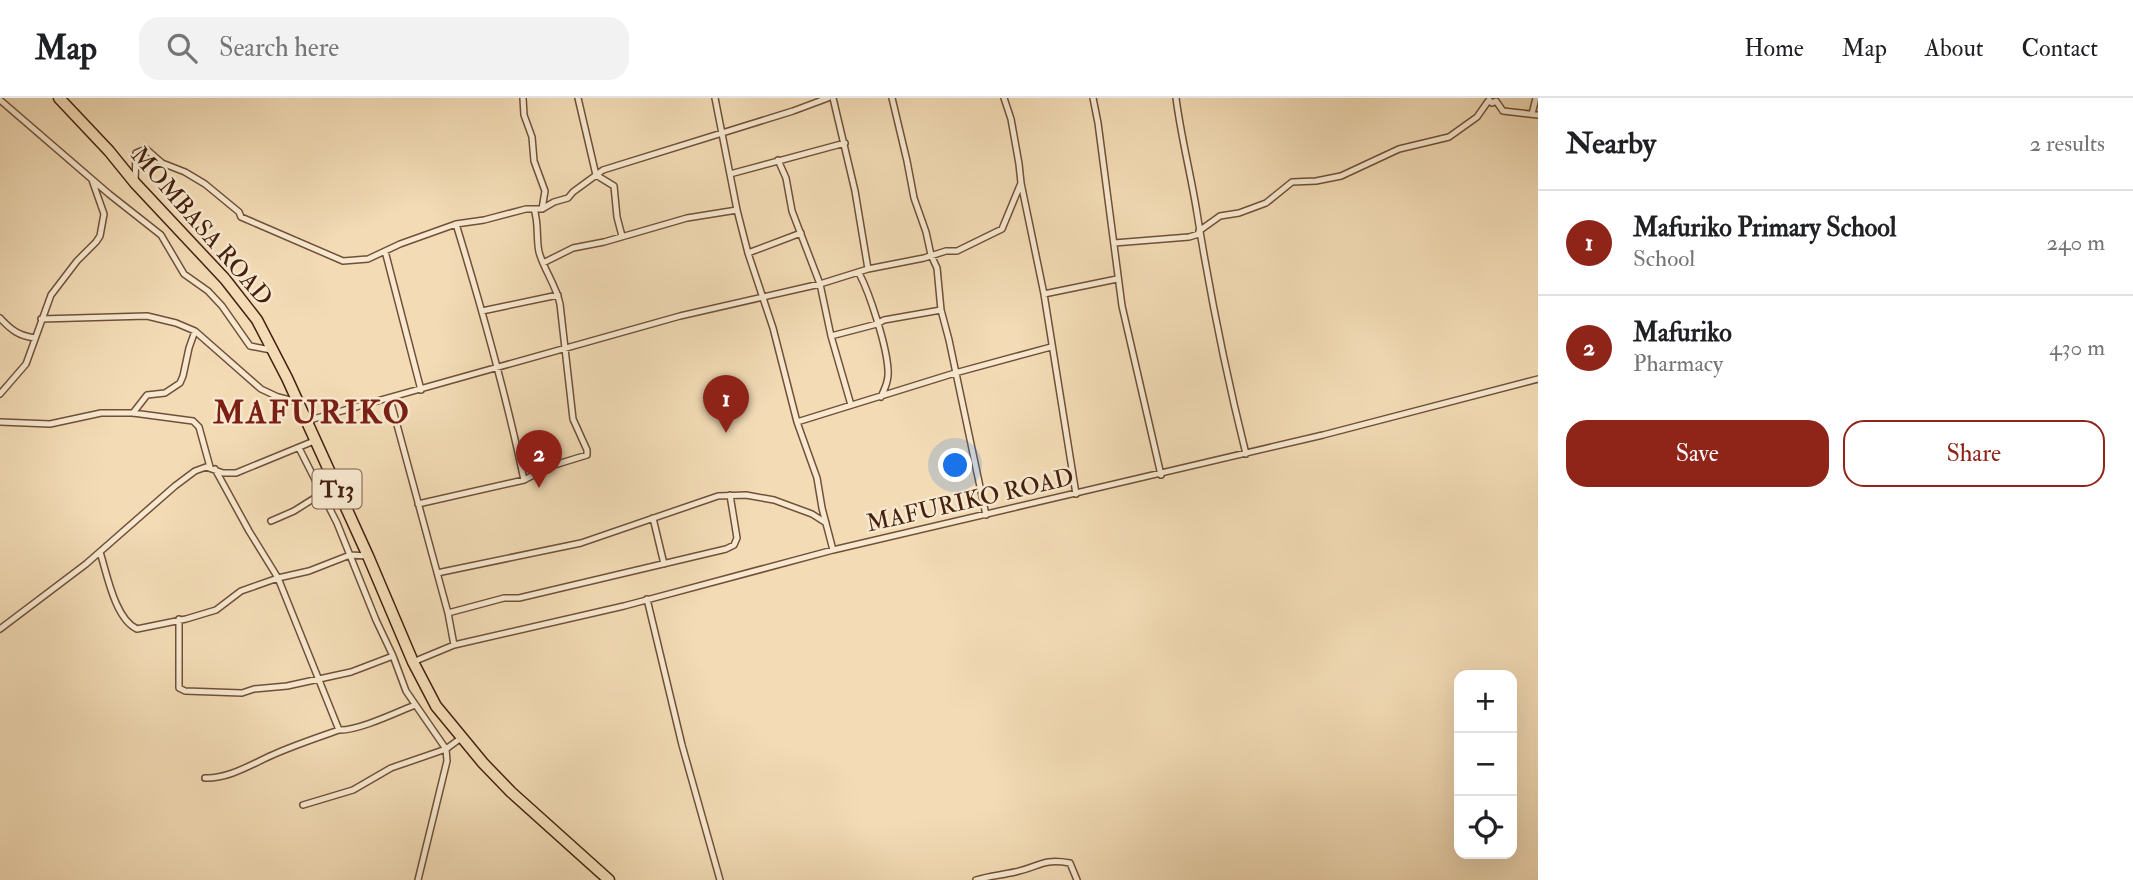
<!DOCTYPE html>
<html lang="en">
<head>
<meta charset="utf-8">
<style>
	:root { --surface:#fff; --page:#f2f2f2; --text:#202124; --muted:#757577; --line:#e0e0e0; --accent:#8f2418 }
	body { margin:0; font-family:"IM FELL Double Pica",serif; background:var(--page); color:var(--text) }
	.controls { position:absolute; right:21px; bottom:21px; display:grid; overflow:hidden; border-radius:14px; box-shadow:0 7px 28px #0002 }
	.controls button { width:63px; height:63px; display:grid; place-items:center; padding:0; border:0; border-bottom:2px solid var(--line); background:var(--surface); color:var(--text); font:35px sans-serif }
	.you { position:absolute; left:956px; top:368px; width:24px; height:24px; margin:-18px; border:5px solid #fff; border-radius:50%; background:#1a73e8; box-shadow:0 0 0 10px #1a73e833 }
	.badge { display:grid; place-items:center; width:46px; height:46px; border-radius:50%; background:var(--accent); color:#fff; font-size:23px; font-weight:700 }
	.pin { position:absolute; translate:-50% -58px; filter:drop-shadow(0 2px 4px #0008) }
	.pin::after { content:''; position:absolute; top:37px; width:24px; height:21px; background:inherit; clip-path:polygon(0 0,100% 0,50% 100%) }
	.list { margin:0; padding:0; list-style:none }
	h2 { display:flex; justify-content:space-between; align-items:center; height:91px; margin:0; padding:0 28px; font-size:30px }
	h2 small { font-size:23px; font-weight:400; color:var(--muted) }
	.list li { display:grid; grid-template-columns:46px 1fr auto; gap:21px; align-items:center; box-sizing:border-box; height:105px; padding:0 28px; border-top:2px solid var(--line) }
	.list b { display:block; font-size:26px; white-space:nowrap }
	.list p { margin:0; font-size:23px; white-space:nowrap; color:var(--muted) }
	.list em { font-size:23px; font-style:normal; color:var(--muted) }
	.actions { display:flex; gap:14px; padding:21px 28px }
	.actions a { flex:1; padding:16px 0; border:2px solid var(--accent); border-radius:21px; text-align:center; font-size:24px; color:var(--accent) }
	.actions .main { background:var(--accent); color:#fff }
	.icon { flex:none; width:38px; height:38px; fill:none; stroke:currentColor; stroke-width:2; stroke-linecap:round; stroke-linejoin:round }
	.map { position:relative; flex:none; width:1538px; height:782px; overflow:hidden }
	header { display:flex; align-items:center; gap:42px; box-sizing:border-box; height:98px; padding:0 35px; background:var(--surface); border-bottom:2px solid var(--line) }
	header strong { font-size:33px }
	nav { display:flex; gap:38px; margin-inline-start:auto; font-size:24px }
	.search { width:490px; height:63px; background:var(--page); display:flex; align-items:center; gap:18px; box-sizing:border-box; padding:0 24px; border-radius:21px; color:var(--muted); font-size:26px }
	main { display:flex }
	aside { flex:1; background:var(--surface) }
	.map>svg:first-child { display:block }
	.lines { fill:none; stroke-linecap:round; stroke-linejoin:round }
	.street-casing { stroke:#705039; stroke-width:8 }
	.highway-casing { stroke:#442110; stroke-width:13 }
	.street { stroke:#f7e8cf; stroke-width:5 }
	.highway { stroke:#f2dbb5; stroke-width:10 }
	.labels { text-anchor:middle; stroke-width:5; stroke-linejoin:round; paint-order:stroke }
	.shield { fill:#f7e8cf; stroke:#7a5d49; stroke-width:2 }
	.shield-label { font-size:23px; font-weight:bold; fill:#442110 }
	.street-label { font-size:24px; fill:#442110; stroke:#f7e8cf }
	.district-label { font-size:32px; font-weight:bold; letter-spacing:2px; fill:#7a1f14; stroke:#f7e8cf }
</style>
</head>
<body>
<header>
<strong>Map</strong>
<div class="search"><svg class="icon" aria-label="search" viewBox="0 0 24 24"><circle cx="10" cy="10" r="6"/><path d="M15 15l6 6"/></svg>Search here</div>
<nav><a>Home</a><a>Map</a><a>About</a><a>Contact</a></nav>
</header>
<main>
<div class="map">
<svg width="1538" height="782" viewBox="0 0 1538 782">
	<rect width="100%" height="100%" fill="#f2dbb5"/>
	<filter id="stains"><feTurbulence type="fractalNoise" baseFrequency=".00286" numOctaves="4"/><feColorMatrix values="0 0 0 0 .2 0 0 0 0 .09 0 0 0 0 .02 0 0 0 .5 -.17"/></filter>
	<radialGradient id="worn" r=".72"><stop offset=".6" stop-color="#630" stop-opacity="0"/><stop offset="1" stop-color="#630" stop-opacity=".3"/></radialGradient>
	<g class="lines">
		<!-- street casing -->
		<g class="street-casing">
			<path id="street" d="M523,0L524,17L532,39L534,63L545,93L542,111
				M578,0L596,77L614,88L617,119L622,138
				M715,0L737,112L748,155L773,230L797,324L817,380L822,410L833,452
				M833,0L855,93L868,171
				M892,0L907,63L914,100L926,134L931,157L937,170L941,212L949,242L986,417
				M1004,0L1011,21L1019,66L1021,85L1044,196L1076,396
				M1093,0L1098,25L1122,208L1161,377
				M1176,0C1181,39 1191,77 1197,115C1210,196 1226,276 1246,356
				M0,2L109,96L161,137L184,176L208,193L222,208L250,248L271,252
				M1532,16L1536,0
				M778,62L786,80L792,113L820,186L831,238L851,307
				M730,76L845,45
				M135,84L136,55L146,51L162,65L185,74L205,86L239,114L241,119L343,163L368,161L400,146L456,126L484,122L526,111H542L554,104L568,100L573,94L603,72L793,13L828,0
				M456,126C482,211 506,296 524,382
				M1199,133L1220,118L1239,115L1266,105L1292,84L1316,83L1341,78L1399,51L1449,39L1477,19L1489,2L1492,5L1496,3L1503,13L1538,17
				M1114,145L1189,139L1199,136
				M385,153L421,292
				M748,155L801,135
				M543,165L573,150L604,144L687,120L737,112
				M859,175C870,196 887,249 888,272C889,282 885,290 881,299
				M1044,196L1117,181
				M482,213L558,197
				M0,220C11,232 19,238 35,240
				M41,221L147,218L176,225L195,233L261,291L278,299L298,304
				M831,238L877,226L884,222L941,212
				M0,296L26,266L51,197L77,163L96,144L100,138L104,116L92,82
				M390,301L448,515L454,547
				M133,315L147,297L165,295L180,285L183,278L189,250L195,233
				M306,323L680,218L820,186L868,171L924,160L946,153H957L1002,131L1021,85
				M0,324L50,326L101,315H133L193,323L199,329L210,369
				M797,324L955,275L1051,249
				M299,350L337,425L376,522L393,558L406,593L446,651L391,670L353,692L303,707
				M215,371L249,433L278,480L339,632
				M418,406L524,382L551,368L587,357V352L573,321L560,206C556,187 544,172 539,154C536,140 539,125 534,111
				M653,420L664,466
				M271,423L294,413L321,396
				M100,454C107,476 115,521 137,531L186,521L216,512L241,493L278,480L309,473L350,457L368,458
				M437,475L581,445L718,398L746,397L774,402L812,416L826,425
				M647,501L682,647L720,782
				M448,515L504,500H519L726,451L734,447L737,440L730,397
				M179,521V590L185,593L242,595L254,591L287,588L351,574L393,558
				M0,531L86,466L175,388L195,373L206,369L223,375H236L314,343
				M413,564L454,547L624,508L833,452L1323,337L1538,281
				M205,680C230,681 255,664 277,655C298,646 319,639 339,632C358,633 397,614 415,607
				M418,782L447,663L446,651L461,640
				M976,782C989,778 1002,777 1015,774C1040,769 1041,760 1070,765L1077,782"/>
		</g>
		<!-- highway casing -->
		<g class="highway-casing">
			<path id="highway" d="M59,0L109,53L135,85L225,181L257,222L287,280L368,458L413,564L436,608L483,665L511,694L609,782"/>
		</g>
		<!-- street -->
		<use href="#street" class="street"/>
		<!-- highway -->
		<use href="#highway" class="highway"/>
	</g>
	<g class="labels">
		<!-- shield labels -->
		<rect class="shield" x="312.5" y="371.5" width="49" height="39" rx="5"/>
		<g class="shield-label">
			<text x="337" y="399">T13</text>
		</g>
		<!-- street labels -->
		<g class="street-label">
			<text transform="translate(202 128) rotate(49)" y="8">MOMBASA ROAD</text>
			<text transform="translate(970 402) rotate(-13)" y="8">MAFURIKO ROAD</text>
		</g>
		<!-- district labels -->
		<g class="district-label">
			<text x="312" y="325">MAFURIKO</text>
		</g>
	</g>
	<rect width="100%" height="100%" filter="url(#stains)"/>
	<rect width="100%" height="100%" fill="url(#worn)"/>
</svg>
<div class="controls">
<button>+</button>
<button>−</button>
<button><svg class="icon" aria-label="locate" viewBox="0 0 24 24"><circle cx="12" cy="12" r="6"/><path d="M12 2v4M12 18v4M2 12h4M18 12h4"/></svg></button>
</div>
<div class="you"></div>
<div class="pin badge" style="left:726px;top:335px">1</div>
<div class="pin badge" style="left:539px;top:390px">2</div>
</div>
<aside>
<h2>Nearby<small>2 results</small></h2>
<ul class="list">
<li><span class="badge">1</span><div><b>Mafuriko Primary School</b><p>School</p></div><em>240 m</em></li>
<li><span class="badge">2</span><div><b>Mafuriko</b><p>Pharmacy</p></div><em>430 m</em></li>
</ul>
<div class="actions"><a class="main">Save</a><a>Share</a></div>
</aside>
</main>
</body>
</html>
